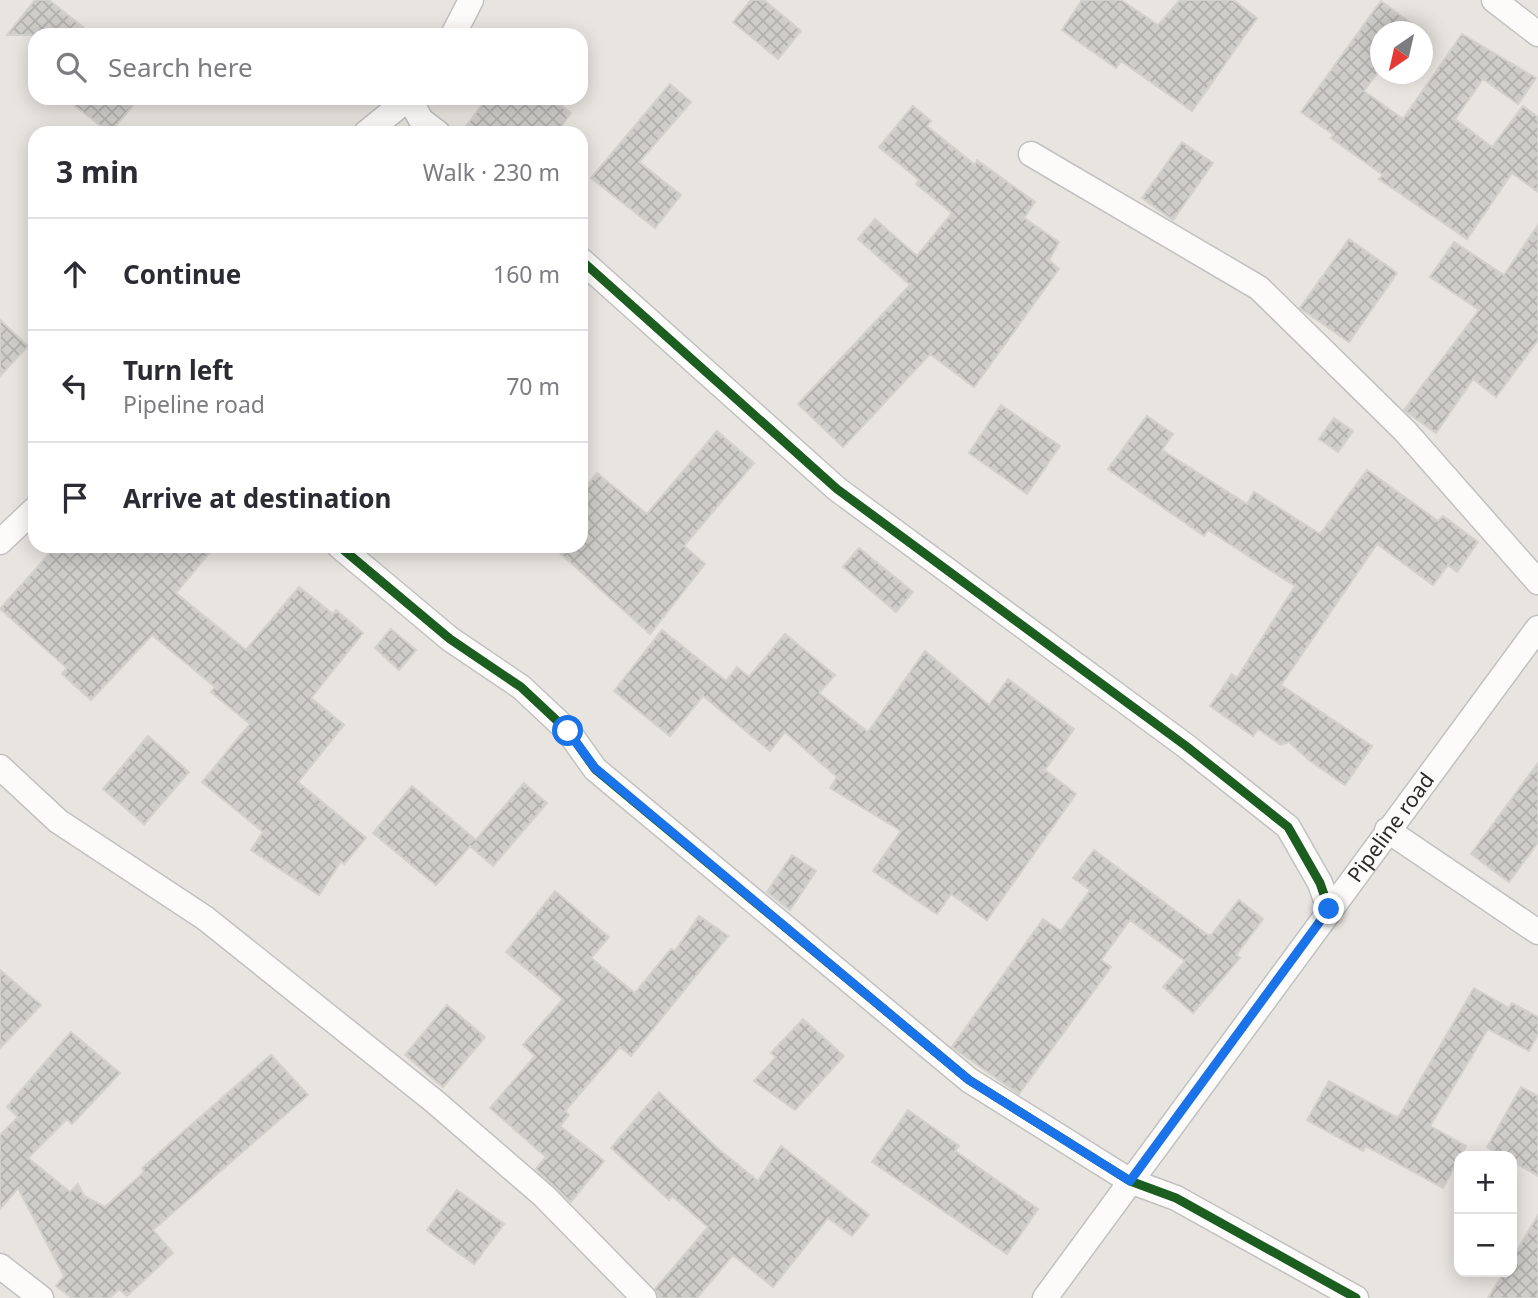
<!DOCTYPE html>
<html lang="en">
<head>
<meta charset="utf-8">
<style>
	:root { --surface:#fff; --page:#f7f7f7; --text:#2b2b33; --muted:#7c7c81; --line:#e1e1e2 }
	body { margin:0; font-family:"Noto Sans",sans-serif; background:var(--page); color:var(--text) }
	.controls { position:absolute; right:21px; bottom:21px; display:grid; overflow:hidden; border-radius:14px; box-shadow:0 4px 18px #0003 }
	.controls button { width:63px; height:63px; display:grid; place-items:center; padding:0; border:0; border-bottom:2px solid var(--line); background:var(--surface); color:var(--text); font:35px sans-serif }
	.compass { position:absolute; left:1370px; top:21px; width:63px; height:63px; border-radius:50%; background:var(--surface); box-shadow:0 4px 18px #0003; rotate:214deg }
	.stop { position:absolute; width:21px; height:21px; margin:-16px; border:5px solid #1a73e8; border-radius:50%; background:#fff }
	.stop.end { background:#1a73e8; border-color:#fff; box-shadow:0 2px 7px #0008 }
	.list { margin:0; padding:0; list-style:none }
	h2 { display:flex; justify-content:space-between; align-items:center; height:91px; margin:0; padding:0 28px; font-size:30px }
	h2 small { font-size:23px; font-weight:400; color:var(--muted) }
	.list li { display:grid; grid-template-columns:46px 1fr auto; gap:21px; align-items:center; box-sizing:border-box; height:112px; padding:0 28px; border-top:2px solid var(--line) }
	.list b { display:block; font-size:26px; white-space:nowrap }
	.list p { margin:0; font-size:23px; white-space:nowrap; color:var(--muted) }
	.list em { font-size:23px; font-style:normal; color:var(--muted) }
	.icon { flex:none; width:38px; height:38px; fill:none; stroke:currentColor; stroke-width:2; stroke-linecap:round; stroke-linejoin:round }
	.map { position:relative; flex:none; width:1538px; height:1298px; overflow:hidden }
	.search { position:absolute; background:var(--surface); box-shadow:0 4px 18px #0003; left:28px; top:28px; width:560px; height:77px; display:flex; align-items:center; gap:18px; box-sizing:border-box; padding:0 24px; border-radius:21px; color:var(--muted); font-size:26px }
	.panel { position:absolute; background:var(--surface); box-shadow:0 4px 18px #0003; left:28px; top:126px; width:560px; height:427px; border-radius:21px }
	.map>svg:first-child { display:block }
	.building { fill:url(#building-cross-hatch); stroke:#d3d1cc; stroke-width:2 }
	.lines { fill:none; stroke-linecap:round; stroke-linejoin:round }
	.street-casing { stroke:#c1c1c1; stroke-width:27 }
	.street { stroke:#fcfbfa; stroke-width:24 }
	.cycleway-casing { stroke:#fff; stroke-width:13 }
	.cycleway { stroke:#1b5e20; stroke-width:9 }
	.route { stroke:#1a73e8; stroke-width:9 }
	.labels { text-anchor:middle; stroke-width:6; stroke-linejoin:round; paint-order:stroke }
	.street-label { font-size:21px; fill:#2a2a2a; stroke:#fff }
</style>
</head>
<body>
<div class="map">
<svg width="1538" height="1298" viewBox="0 0 1538 1298">
	<defs>
		<pattern id="building-cross-hatch" width="8" height="8" patternUnits="userSpaceOnUse" patternTransform="scale(1.75)"><rect width="8" height="8" fill="#cfcdc9"/><path d="M0 0l8 8M0 8l8-8" fill="none" stroke="#b2b0ad"/></pattern>
	</defs>
	<rect width="100%" height="100%" fill="#e8e5e0"/>
	<!-- building -->
	<path class="building" d="M35,0H49L93,35H7Z
		M751,0H764L801,31L778,59L733,22Z
		M1082,0H1121L1158,25L1180,0H1233L1257,18L1192,111L1121,61L1116,68L1062,30Z
		M1381,1L1423,32H1381V68L1364,91L1403,119L1462,34L1536,78L1518,104L1483,79L1455,119L1492,147L1523,106L1538,117V192L1512,173L1467,239L1379,179L1383,175L1331,138L1334,135L1301,112Z
		M670,84L691,102L639,162L681,195L655,228L591,178Z
		M65,98H139L110,133Z
		M487,98H550L571,113L556,133H461Z
		M913,106L931,121L927,126L975,165L977,160L1035,202L1024,218L1059,242L1049,260L1059,269L974,387L930,354L843,447L798,404L910,285L858,239L875,219L917,256L952,213L916,184L919,180L879,147Z
		M1182,142L1213,163L1173,220L1142,198Z
		M1538,225V340L1496,397L1473,379L1436,433L1404,410L1479,310L1430,277L1454,242L1504,275Z
		M1349,239L1397,273L1349,342L1300,308Z
		M0,320L28,346L0,376Z
		M1001,405L1060,446L1027,494L969,453Z
		M1147,416L1173,434L1162,450L1247,504L1254,492L1320,534L1367,470L1438,521L1443,516L1478,542L1457,572L1448,565L1433,585L1377,544L1281,685L1372,746L1345,785L1310,761L1289,742L1281,745L1258,729L1253,736L1210,706L1232,674L1237,678L1295,586L1208,530L1204,536L1108,469Z
		M1334,418L1353,431L1338,452L1319,439Z
		M717,431L754,463L684,546L705,564L650,634L552,546H581V493L597,473L647,514Z
		M56,546H215L176,593L246,650L299,587L333,614L336,610L363,633L311,698L344,725L298,782L366,838L344,864L341,861L319,895L251,850L263,832L202,782L250,724L211,692L215,687L152,635L91,700L62,674L67,668L0,609Z
		M859,548L913,592L896,612L843,567Z
		M391,629L416,650L399,670L375,648Z
		M662,630L726,681L737,667L749,677L785,634L835,675L819,693L868,732L925,651L989,705L1008,679L1074,729L1045,770L1076,794L987,920L951,894L937,914L873,871L901,831L830,788L837,777L785,732L770,751L703,696L670,736L614,691Z
		M148,736L189,772L144,824L103,789Z
		M1538,763V842L1509,882L1471,854Z
		M524,783L547,803L493,866L470,846L436,885L373,833L412,786L476,840Z
		M1094,850L1208,935L1212,934L1239,900L1263,919L1236,955L1240,958L1193,1013L1163,987L1185,961L1130,920L1101,960L1111,967L1019,1094L952,1047L1043,919L1061,931L1090,890L1073,878Z
		M792,855L816,871L790,910L767,892Z
		M555,891L609,937L591,958L635,993L671,949L675,951L699,916L728,936L631,1056L620,1047L565,1111L569,1115L560,1126L604,1161L571,1202L536,1169L546,1157L490,1108L535,1056L523,1045L563,999L506,952Z
		M0,970L41,1005L0,1048Z
		M1474,988L1509,1008L1512,1003L1538,1017V1034L1529,1051L1488,1029L1430,1126L1466,1146L1443,1188L1366,1146L1363,1151L1307,1120L1329,1081L1398,1118Z
		M447,1005L485,1037L443,1087L405,1055Z
		M803,1019L844,1056L795,1110L754,1081L776,1057L771,1053Z
		M71,1032L120,1073L72,1124L67,1119L28,1158L70,1192L78,1184L84,1196L105,1207L144,1172L142,1168L271,1055L308,1095L153,1230L173,1253L127,1296L119,1289L110,1298H72L56,1286L64,1276L18,1188L0,1209V1135L18,1117L7,1107Z
		M1521,1087L1538,1096V1176L1512,1161V1156H1504L1487,1147Z
		M659,1092L716,1147L758,1181L781,1146L869,1215L852,1236L828,1218L773,1287L733,1255L697,1298H658L655,1289L708,1227L672,1196L669,1200L611,1148Z
		M908,1110L959,1146L955,1151L1038,1209L1007,1254L872,1162Z
		M457,1190L504,1224L474,1264L427,1230Z
		M1538,1215V1298H1488L1504,1272H1512V1259Z"/>
	<g class="lines">
		<!-- street casing -->
		<g class="street-casing">
			<g id="street">
				<path d="M1494,0L1538,34"/>
				<path d="M453,35L471,0"/>
				<path d="M366,133L409,98L421,120L438,133"/>
				<path d="M1031,154L1259,288L1405,431L1538,582"/>
				<path d="M581,260L837,489L1186,746L1288,827L1320,883L1329,909"/>
				<path d="M0,542L35,509"/>
				<path d="M339,546L450,639L521,687L568,731L595,769L969,1080L1130,1181L1176,1198L1356,1298"/>
				<path d="M0,767L58,821L205,918L434,1101L544,1196L644,1298"/>
				<path d="M1387,830L1538,932"/>
				<path d="M0,1266L41,1298"/>
				<path id="s1" d="M1045,1298L1538,628"/>
			</g>
		</g>
		<!-- street -->
		<use href="#street" class="street"/>
		<!-- cycleway casing -->
		<g class="cycleway-casing">
			<path id="cycleway" d="M581,260L837,489L1186,746L1288,827L1320,883L1329,909
				M339,546L450,639L521,687L568,731L595,769L969,1080L1130,1181L1176,1198L1356,1298"/>
		</g>
		<!-- cycleway -->
		<use href="#cycleway" class="cycleway"/>
	</g>
	<g class="lines">
		<!-- route -->
		<path class="route" d="M568,731L595,768L969,1080L1130,1181L1329,909"/>
	</g>
	<g class="labels">
		<!-- street labels -->
		<g class="street-label">
			<text dy="7" stroke="none"><textPath href="#s1" startOffset="584">Pipeline road</textPath></text>
		</g>
	</g>
</svg>
<div class="controls">
<button>+</button>
<button>−</button>
</div>
<svg class="compass" viewBox="-18 -18 36 36"><path d="M0-13l5 13h-10z" fill="#e53935"/><path d="M0 13l5-13h-10z" fill="#7c7c81"/></svg>
<div class="stop" style="left:568px;top:731px"></div>
<div class="stop end" style="left:1329px;top:909px"></div>
<div class="search"><svg class="icon" aria-label="search" viewBox="0 0 24 24"><circle cx="10" cy="10" r="6"/><path d="M15 15l6 6"/></svg>Search here</div>
<section class="panel">
<h2>3 min<small>Walk · 230 m</small></h2>
<ul class="list">
<li><svg class="icon" aria-label="ahead" viewBox="0 0 24 24"><path d="M12 20V5M6 11l6-6 6 6"/></svg><div><b>Continue</b></div><em>160 m</em></li>
<li><svg class="icon" aria-label="left" viewBox="0 0 24 24"><path d="M17 20v-9H6M10 6l-5 5 5 5"/></svg><div><b>Turn left</b><p>Pipeline road</p></div><em>70 m</em></li>
<li><svg class="icon" aria-label="arrive" viewBox="0 0 24 24"><path d="M6 21V4h12l-3 4 3 4H6"/></svg><div><b>Arrive at destination</b></div></li>
</ul>
</section>
</div>
</body>
</html>
